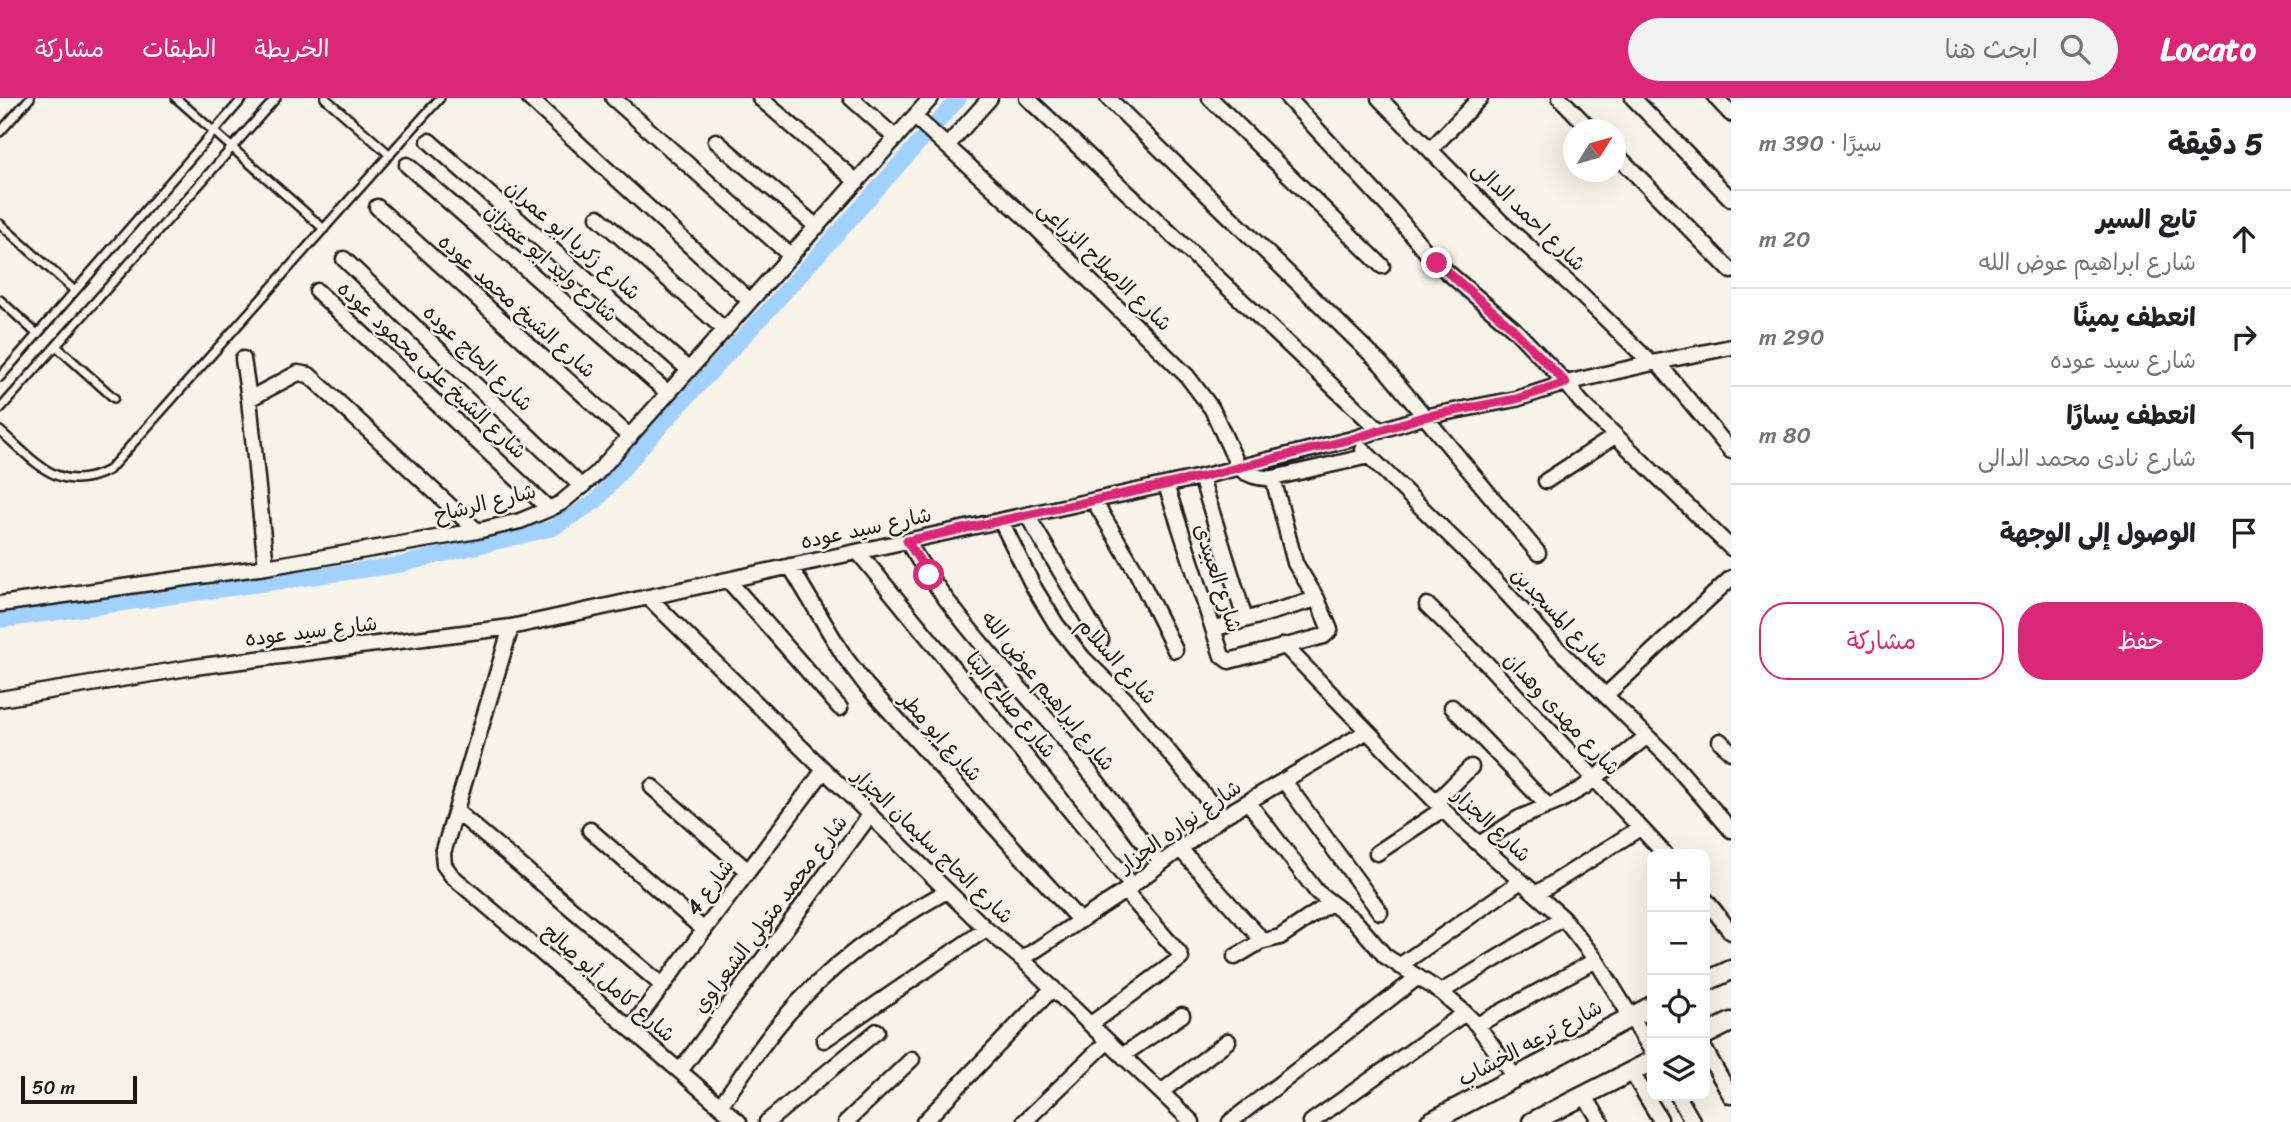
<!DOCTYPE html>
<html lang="ar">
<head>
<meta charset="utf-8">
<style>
	:root { --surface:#fff; --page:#f2f2f2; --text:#202124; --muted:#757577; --line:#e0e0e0; --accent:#db2777 }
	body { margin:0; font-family:Sriracha,"Playpen Sans Arabic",sans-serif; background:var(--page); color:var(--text); direction:rtl }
	.controls { position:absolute; right:21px; bottom:21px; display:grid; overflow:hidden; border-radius:14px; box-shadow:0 7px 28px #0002 }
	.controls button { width:63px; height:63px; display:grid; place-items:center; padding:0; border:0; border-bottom:2px solid var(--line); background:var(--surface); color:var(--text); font:35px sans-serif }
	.compass { position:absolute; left:1563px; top:21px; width:63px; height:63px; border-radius:50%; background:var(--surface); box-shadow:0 7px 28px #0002; rotate:53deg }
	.scale { position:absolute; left:21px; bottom:18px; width:116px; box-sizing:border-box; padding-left:7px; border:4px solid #1c1c1c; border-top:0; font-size:19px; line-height:24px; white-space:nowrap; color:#1c1c1c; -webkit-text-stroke:5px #f7f3e8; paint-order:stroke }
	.stop { position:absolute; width:21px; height:21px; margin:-16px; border:5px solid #db2777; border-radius:50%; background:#fff }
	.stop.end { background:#db2777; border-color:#fff; box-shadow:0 2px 7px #0008 }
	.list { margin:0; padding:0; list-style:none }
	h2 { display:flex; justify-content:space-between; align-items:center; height:91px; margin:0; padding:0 28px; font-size:30px }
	h2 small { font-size:23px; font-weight:400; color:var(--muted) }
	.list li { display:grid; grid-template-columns:46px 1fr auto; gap:21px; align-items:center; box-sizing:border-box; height:98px; padding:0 28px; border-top:2px solid var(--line) }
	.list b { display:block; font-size:26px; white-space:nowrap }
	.list p { margin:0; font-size:23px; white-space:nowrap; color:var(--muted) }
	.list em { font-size:23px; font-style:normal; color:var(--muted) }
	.actions { display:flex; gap:14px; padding:21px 28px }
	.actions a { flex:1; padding:16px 0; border:2px solid var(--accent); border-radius:28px; text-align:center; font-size:24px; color:var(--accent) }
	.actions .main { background:var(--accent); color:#fff }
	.icon { flex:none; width:38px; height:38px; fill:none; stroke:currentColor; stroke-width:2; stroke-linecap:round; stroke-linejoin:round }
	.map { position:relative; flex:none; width:1731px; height:1024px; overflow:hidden; direction:ltr }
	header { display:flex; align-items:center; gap:42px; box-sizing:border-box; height:98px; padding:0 35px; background:var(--accent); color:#fff }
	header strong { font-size:33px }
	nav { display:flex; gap:38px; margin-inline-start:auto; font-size:24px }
	.search { width:490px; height:63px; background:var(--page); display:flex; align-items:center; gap:18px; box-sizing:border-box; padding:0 24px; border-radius:38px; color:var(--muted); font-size:26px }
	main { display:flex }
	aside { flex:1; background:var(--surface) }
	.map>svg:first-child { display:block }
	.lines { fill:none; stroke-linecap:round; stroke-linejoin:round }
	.canal { stroke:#a1d1fd; stroke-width:16 }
	.service-casing { stroke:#1c1c1c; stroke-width:12 }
	.minor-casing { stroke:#1c1c1c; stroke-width:19 }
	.tertiary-casing { stroke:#1c1c1c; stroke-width:23 }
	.service { stroke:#f7f3e8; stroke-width:7 }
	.minor { stroke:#f7f3e8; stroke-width:14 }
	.tertiary { stroke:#f7f3e8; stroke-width:18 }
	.route { stroke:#db2777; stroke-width:9 }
	.labels { text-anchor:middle; stroke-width:5; stroke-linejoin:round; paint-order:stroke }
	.street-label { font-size:21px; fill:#1c1c1c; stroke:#f7f3e8 }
</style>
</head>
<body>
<header>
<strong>Locato</strong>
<div class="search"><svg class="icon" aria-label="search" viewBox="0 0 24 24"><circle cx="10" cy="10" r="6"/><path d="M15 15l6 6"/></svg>ابحث هنا</div>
<nav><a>الخريطة</a><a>الطبقات</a><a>مشاركة</a></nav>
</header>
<main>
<aside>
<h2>5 دقيقة<small>سيرًا · 390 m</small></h2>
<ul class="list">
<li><svg class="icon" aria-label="ahead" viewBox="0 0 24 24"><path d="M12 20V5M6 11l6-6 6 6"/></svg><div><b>تابع السير</b><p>شارع ابراهيم عوض الله</p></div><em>20 m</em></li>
<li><svg class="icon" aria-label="right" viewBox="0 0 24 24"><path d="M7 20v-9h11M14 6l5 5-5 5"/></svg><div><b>انعطف يمينًا</b><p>شارع سيد عوده</p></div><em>290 m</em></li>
<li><svg class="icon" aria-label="left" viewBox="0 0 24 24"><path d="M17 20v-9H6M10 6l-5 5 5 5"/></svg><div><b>انعطف يسارًا</b><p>شارع نادى محمد الدالى</p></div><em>80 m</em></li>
<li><svg class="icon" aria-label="arrive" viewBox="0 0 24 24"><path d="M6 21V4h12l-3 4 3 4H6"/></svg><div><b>الوصول إلى الوجهة</b></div></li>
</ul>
<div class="actions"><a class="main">حفظ</a><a>مشاركة</a></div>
</aside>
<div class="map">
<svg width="1731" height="1024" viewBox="0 0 1731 1024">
	<rect width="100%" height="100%" fill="#f7f3e8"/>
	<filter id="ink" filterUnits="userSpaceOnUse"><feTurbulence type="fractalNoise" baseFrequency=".0143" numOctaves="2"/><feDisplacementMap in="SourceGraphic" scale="14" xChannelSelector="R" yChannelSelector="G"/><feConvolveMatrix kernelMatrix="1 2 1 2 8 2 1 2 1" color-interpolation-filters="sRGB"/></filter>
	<g filter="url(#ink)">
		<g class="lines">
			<!-- canal -->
			<path class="canal" d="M0,522L398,467L553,430L596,403L645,345L773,207L959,0"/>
			<!-- service casing -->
			<g class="service-casing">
				<path id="service" d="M176,0L324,131
					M325,0L390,57
					M0,34L30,0
					M0,126L75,193
					M0,202L37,236
					M56,248L114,300
					M0,279L243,0
					M0,311L276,0
					M0,333C35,363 59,398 109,372L440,0"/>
			</g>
			<!-- minor casing -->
			<g class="minor-casing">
				<path id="minor" d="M529,0L750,203
					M613,0L791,158
					M760,0L857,84
					M851,0L896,40
					M1027,0L1380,333
					M1108,0L1381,266L1538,455
					M1210,0L1382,168
					M1288,0L1394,115L1432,161L1514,231L1566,285L1581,304L1731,450
					M1379,0L1500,123L1575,191L1651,265
					M1560,0L1591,32
					M1633,0L1731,101
					M1716,0L1731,16
					M915,19L1028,122L1187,278L1212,311L1239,370C1249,378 1259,381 1273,380L1369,358
					M429,43L689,272
					M716,43L817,129
					M947,48L990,0
					M1431,51L1480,0
					M1616,56L1731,173
					M407,67L668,295
					M377,109L630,339
					M598,119L725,232
					M344,161L582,389
					M317,193L549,411
					M243,261L249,301L266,469
					M1657,264L1731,353
					M249,301L298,275L309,277L477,433
					M1363,352L1485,472L1554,547L1667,658L1731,732
					M1201,379L1245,521
					M1546,383L1615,338
					M1166,387L1222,558L1229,563L1324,538L1330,532L1317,501L1295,465L1273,380
					M1094,403L1137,475L1175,552
					M1027,417L1101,542
					M1001,423L1033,488L1056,526L1083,560L1127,603L1222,719
					M907,443C947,511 1001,568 1052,627C1090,672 1124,720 1160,766
					M858,454L1132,788
					M790,468L844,558L866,587L1080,823
					M728,482L840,610
					M648,499L986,831L1022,861L1192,1024
					M0,506L266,469L477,433L520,423L549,411L561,405L596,376L931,0
					M1427,507L1486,565L1665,756
					M511,529L443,755L444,767L452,778L739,1024
					M1213,531L1317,501
					M1284,547L1462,731L1563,820L1596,862L1652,953
					M1606,597L1731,480
					M0,601L194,569L511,529L1201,379L1352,341L1423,319L1516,301L1566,285L1657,264L1731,249
					M1452,609L1548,708
					M1720,643L1731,654
					M1284,683L1380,814
					M652,689L748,773
					M1248,704L1317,794L1355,823L1385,858L1441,894L1465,915L1477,927L1515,979
					M1436,704L1471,669
					M456,713L663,888
					M590,732L704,832
					M1479,746L1519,720L1560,703L1584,689L1646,639
					M1180,751L1263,843
					M1377,755L1443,711
					M1536,796L1640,730
					M1705,801L1731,834
					M1235,859L1260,844L1280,839L1329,806
					M1022,861L1125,793L1222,719L1366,634
					M1399,868L1521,783
					M1441,894L1563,820
					M1091,926L1181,860L1179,855L1125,793
					M1477,927L1596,862
					M630,931L824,672
					M824,942L986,831
					M1705,952L1731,998
					M1123,957L1182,917
					M680,973L870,717
					M1631,973L1660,1021
					M1161,994L1228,943
					M1584,997L1601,1024
					M1678,998L1693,1024
					M720,1008C740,980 758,951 780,925C826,869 884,828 947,793
					M767,1024L877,933
					M846,1024L912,961
					M924,1024L1053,890
					M1024,1024L1108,943
					M1230,1024L1418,879
					M1311,1024L1465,915"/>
			</g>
			<!-- tertiary casing -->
			<g class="tertiary-casing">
				<path id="tertiary" d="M1705,884L1731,872
					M1705,937L1731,924
					M1430,1024L1652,908
					M1532,1024L1652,963"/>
			</g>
			<!-- service -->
			<use href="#service" class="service"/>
			<!-- minor -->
			<use href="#minor" class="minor"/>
			<!-- tertiary -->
			<use href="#tertiary" class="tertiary"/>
		</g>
	</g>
	<g class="lines" filter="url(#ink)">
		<!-- route -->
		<path class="route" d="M929,477L907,443L1201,379L1352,341L1423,319L1516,301L1566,285L1509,227L1437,165"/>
	</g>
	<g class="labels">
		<!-- street labels -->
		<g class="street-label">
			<text transform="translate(1529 118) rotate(44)" y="7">شارع احمد الدالى</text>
			<text transform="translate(573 142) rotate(41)" y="7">شارع زكريا ابو عمران</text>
			<text transform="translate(551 165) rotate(41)" y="7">شارع وليد ابو عمران</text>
			<text transform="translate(1105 168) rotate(44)" y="7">شارع الاصلاح الزراعى</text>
			<text transform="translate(517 208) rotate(42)" y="7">شارع الشيخ محمد عوده</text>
			<text transform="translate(478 260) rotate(44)" y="7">شارع الحاج عوده</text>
			<text transform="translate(432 272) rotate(43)" y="7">شارع الشيخ على محمود عوده</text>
			<text transform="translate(485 405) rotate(-14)" y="7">شارع الرشاح</text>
			<text transform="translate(866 430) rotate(-12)" y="7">شارع سيد عوده</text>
			<text transform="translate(1218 480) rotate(72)" y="7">شارع العبيدى</text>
			<text transform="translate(1560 519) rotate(46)" y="7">شارع المسجدين</text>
			<text transform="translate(311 533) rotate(-7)" y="7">شارع سيد عوده</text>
			<text transform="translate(1117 563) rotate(48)" y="7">شارع السلام</text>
			<text transform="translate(1048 593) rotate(51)" y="7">شارع ابراهيم عوض الله</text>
			<text transform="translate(1011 607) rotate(51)" y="7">شارع صلاح البنا</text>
			<text transform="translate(1562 616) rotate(47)" y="7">شارع مهدى وهدان</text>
			<text transform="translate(941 639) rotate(48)" y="7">شارع ابو مطر</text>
			<text transform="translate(1492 727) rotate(43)" y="7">شارع الجزار</text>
			<text transform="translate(1180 728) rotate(-35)" y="7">شارع نواره الجزار</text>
			<text transform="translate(933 748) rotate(44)" y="7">شارع الحاج سليمان الجزار</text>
			<text transform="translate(710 789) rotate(-53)" y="7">شارع 4</text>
			<text transform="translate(770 816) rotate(-53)" y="7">شارع محمد متولي الشعراوي</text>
			<text transform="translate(609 885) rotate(41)" y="7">شارع كامل أبو صالح</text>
			<text transform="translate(1530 945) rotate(-28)" y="7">شارع ترعه الخشاب</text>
		</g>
	</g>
</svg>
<div class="controls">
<button>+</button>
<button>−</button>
<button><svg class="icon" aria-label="locate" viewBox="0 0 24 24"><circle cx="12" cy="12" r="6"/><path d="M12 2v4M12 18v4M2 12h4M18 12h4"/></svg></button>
<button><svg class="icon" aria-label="layers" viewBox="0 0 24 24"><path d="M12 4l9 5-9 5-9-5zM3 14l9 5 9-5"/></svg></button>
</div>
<svg class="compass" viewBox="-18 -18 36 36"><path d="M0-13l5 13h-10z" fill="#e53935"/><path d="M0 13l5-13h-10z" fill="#757577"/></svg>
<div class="scale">50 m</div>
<div class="stop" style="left:929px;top:477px"></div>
<div class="stop end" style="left:1437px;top:165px"></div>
</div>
</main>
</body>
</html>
